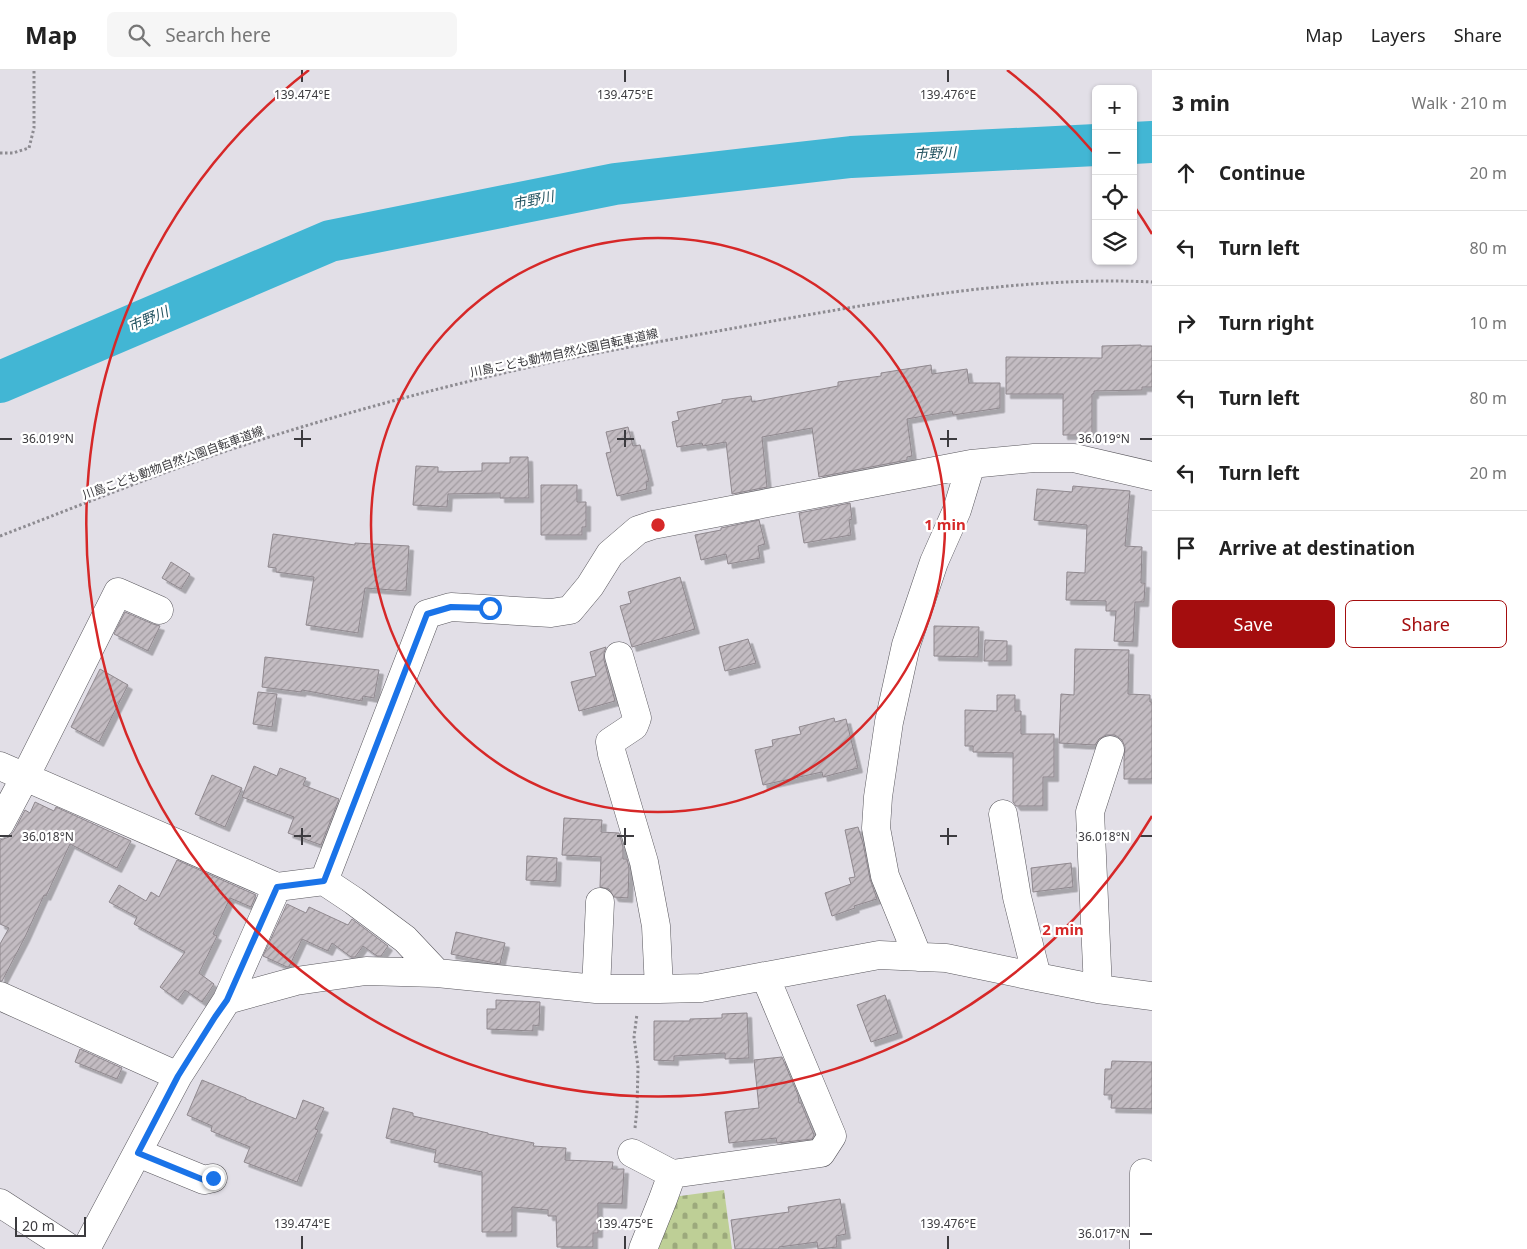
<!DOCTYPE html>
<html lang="en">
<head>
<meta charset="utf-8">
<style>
	:root { --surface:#fff; --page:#f6f6f6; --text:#222; --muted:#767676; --line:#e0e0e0; --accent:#a40d0e }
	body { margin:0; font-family:"Noto Sans","Noto Sans JP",sans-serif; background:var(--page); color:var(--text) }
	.controls { position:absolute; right:15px; top:15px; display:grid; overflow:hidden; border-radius:8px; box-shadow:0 1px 4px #0004 }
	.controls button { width:45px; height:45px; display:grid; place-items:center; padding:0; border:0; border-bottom:1px solid var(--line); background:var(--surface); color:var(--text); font:25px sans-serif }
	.scale { position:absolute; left:15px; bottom:12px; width:71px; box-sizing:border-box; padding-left:5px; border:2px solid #3c3b3f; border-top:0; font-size:14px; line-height:18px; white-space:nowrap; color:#3c3b3f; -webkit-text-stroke:4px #fff; paint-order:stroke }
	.stop { position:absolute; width:15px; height:15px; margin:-11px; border:4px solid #1a73e8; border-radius:50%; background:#fff }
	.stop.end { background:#1a73e8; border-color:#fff; box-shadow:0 1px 5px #0008 }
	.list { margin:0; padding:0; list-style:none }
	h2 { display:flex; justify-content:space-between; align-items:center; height:65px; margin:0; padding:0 20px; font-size:21px }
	h2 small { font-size:16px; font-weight:400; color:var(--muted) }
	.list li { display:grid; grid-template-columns:32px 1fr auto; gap:15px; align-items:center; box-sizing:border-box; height:75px; padding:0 20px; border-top:1px solid var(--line) }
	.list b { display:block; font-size:19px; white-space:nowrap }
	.list em { font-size:16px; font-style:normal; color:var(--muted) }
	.actions { display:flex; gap:10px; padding:15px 20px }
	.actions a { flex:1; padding:11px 0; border:1px solid var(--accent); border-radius:8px; text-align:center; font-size:18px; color:var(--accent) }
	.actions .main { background:var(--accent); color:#fff }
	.icon { flex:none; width:28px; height:28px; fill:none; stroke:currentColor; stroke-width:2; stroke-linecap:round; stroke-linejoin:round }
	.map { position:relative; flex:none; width:1152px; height:1179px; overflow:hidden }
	header { display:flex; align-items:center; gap:30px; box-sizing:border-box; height:70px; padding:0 25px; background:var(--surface); border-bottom:1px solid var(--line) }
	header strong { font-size:24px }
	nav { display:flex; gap:28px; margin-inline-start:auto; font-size:18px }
	.search { width:350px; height:45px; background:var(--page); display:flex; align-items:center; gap:12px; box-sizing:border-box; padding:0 18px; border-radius:8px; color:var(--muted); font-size:19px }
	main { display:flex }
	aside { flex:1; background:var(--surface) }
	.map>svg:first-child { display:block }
	.cemetery { fill:url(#cemetery-stones) }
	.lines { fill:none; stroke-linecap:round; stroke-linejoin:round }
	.river { stroke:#42b6d4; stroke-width:42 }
	.building { fill:url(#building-hatch); stroke:#8f888e; filter:url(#shadow) }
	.minor-casing { stroke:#5a585e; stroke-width:29 }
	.path { stroke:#8d8b91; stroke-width:3; stroke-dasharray:2.5 2.5; stroke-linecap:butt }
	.minor { stroke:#fff; stroke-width:28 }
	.route { stroke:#1a73e8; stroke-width:6 }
	.ticks { fill:none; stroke:#3c3b3f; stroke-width:2 }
	.ring { fill:none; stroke:#d62828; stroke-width:2.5 }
	.labels { text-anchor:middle; stroke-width:4.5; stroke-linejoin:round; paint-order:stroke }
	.street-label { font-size:12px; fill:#3c3b3f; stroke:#fff }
	.water-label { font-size:14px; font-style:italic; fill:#245461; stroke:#fff }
	.ticks-label { font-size:12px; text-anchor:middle; fill:#3c3b3f; stroke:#fff; stroke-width:4.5; stroke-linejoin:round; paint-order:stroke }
	.centre { fill:#d62828; stroke:#fff; stroke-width:2.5 }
	.ring-label { font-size:15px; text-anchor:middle; font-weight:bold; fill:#d62828; stroke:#fff; stroke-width:4.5; stroke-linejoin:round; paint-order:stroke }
</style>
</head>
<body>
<header>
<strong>Map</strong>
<div class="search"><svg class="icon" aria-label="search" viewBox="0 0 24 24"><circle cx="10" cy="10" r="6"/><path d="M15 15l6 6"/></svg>Search here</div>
<nav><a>Map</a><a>Layers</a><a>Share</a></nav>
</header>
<main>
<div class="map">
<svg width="1152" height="1179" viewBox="0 0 1152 1179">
	<defs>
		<pattern id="cemetery-stones" width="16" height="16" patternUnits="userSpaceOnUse" patternTransform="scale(1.25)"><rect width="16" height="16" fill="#becf96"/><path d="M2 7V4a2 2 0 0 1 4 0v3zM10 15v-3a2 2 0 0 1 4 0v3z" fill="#9ca97c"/></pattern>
		<pattern id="building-hatch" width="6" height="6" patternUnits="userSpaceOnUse" patternTransform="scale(1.25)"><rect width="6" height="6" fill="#c3bcc2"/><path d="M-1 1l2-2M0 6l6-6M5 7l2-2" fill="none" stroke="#a09a9f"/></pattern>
		<filter id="shadow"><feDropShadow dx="4.5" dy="4.5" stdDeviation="0" flood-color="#0004"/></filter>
	</defs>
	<rect width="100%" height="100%" fill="#e2dfe7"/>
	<!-- cemetery -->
	<path class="cemetery" d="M724,1120L732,1179H656L673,1127Z"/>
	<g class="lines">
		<!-- river -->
		<path class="river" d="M1133,73L1152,72
			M0,312L330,171L615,114L851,87L1096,75"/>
	</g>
	<!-- building -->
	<path class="building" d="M1141,275V276H1152V317H1142V320L1094,321V324H1092V365H1063V324H1006V287L1102,288V276Z
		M931,295L932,304L967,299L969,313H1000V338L953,345L952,341L907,349L912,386L907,387V390L819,407L812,358L762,367L767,417L732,424L726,372L703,376L702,373L677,377L672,352L679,350L677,342L722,333V330L751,326L752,332L838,316V312L881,306V303Z
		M628,357L633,376L640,375L649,411L646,412L647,419L617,426L606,383L611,382L606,362Z
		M510,387H528L529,428H500V423L448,424L447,437L413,435L416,396L438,397V402L482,401V393H510Z
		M541,415H577V432H586V457H582V465H541Z
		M1073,416L1130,421L1125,476L1142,477L1141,513H1145L1144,532H1135L1133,572L1114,571L1116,541H1106V531L1066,530L1067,502L1085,503L1087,455L1034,450L1037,419L1072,422Z
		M850,433L852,449L849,450L851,465L804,473L799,443Z
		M759,450L765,474L758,476L760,488L728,494L726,484L701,490L695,465L721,460V458Z
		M273,464L355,475V473L409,476L406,521L365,518L358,563L306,555L314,507L276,502V498L268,497Z
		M171,492L190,504L181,519L162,508Z
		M680,507L695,559L632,577L620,536L631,533L628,522Z
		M125,542L153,554L160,556L148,581L114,564Z
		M934,556L979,557L978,587L934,586Z
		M748,569L756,593L725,601L719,577Z
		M985,570L1007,571V591H984Z
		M606,577L604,583V590L615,631L579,641L571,612L596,606L590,582Z
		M1075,579L1129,580L1128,624L1150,625V632H1152V709H1124V689L1125,677L1122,670L1115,665H1106L1099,669L1095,675L1059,673L1061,624L1074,625Z
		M265,587L379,600L374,628L363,626L362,631L302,620L301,622L262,617Z
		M100,599L128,615L99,672L71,657Z
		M258,622L277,624L272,657L253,654Z
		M997,625H1015V641H1021V664H1054V707H1043V736H1016L1013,732V683L973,682V676H965V640L997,641Z
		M834,648L835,652L846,649L858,698L823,707L822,702L763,715L755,680L773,676L772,670L801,664L799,657Z
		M254,696L277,706L280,698L306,708L303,715L339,729L321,775L288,763L294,747L242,727Z
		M212,705L242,718L225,757L195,744Z
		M35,732L54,741L56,737L131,771L117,798L70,774L46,826L44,825L25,867L2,911H0V874L9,858L0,854V770L9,767L14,761L25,740L30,743Z
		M564,748L602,750L601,762L619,763L623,777V789H627L629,798L628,828L614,827L609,819L600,817L601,787L562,785Z
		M858,757L863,773L870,809L877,829L854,836L855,838L832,846L825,823L851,814L849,808L855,807L845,760Z
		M527,786L557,788L556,812L526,810Z
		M177,790L256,825L251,837L230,828L213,864L217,866L199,903L214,914L202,932L185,920L178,930L160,917L185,882L134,854L137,847L109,832L119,815L146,831L151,822L159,827Z
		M1071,793L1073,817L1033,822L1031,798Z
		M287,834L306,843L309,837L348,855L352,849L388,876L381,886H377L363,876L355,887H351L332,873L328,881L302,869L289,897H287L263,886Z
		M456,862L505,873L500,894L451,884Z
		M885,925L898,963L871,972L857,935Z
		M496,930L540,932L539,956L533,955V961L487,959V939H496Z
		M747,943L749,988L725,989V983L674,986V991L654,990V951H690V949L722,948V944Z
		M80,979L122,998L117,1009L75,992Z
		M782,987L798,1025L799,1033H801L814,1065L812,1069L777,1073L776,1068L729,1073L725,1042L759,1038L754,990Z
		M1112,991L1152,992V1039L1111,1038L1112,1025H1104L1105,999H1111Z
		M202,1010L246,1028V1029L296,1049L303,1030L324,1038L315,1059L318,1060L297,1112L244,1092L250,1077L211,1061L212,1056L187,1045Z
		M393,1038L413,1043V1046L488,1063V1064L534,1073L533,1076L566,1078L565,1090L613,1092L612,1099H624L622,1134L598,1133V1163H593V1177H557L556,1146H548V1140L512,1137V1162H482V1102L434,1092L436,1080L386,1068Z
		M840,1129L846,1164L836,1166L837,1177L818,1179L817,1172L779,1177V1179H735L731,1150L789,1142L788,1137Z"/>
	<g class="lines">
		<!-- minor casing -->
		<g class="minor-casing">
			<path id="minor" d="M619,586L637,648L634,656L610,672L612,684L644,792L656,856L659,919
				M0,696L277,817L324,811L354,831L405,869L437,903
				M1003,744L1017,827L1037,907
				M0,754L25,707L118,522L159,540
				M324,811L427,544L451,537L551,543L570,540L590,516L610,484L638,460L653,455L971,394L1034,388H1074L1152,406
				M918,887L885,806L876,758L878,727L889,652L906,575L934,492L957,440L971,394
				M596,919L600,832
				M1098,919L1090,742L1110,680
				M0,926L178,1006
				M227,930L277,817
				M138,1083L204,1110L213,1108
				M632,1083L672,1104
				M0,1133L71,1179
				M86,1179L178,1006L227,930L296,911L366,901L437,903L596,919H659L701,918L879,885L946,888L1037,907L1098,919L1152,926
				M643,1179L663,1129L672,1104L821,1083L832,1066L765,906
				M1144,1179V1103"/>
		</g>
		<!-- path -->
		<path class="path" d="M0,83H13L29,78L34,58V0
			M0,466C76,437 152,406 229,380C338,344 450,314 562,290C632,276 703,264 773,251C898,229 1025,206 1152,212
			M635,1058L637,1039L638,997L634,967L637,944"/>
		<!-- minor -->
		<use href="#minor" class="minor"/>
	</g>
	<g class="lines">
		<!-- route -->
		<path class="route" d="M213,1108L204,1110L138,1083L178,1006L215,947L227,930L277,817L324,811L427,544L451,537L490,538"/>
	</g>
	<!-- ticks -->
	<path class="ticks" d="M302,0V12M625,0V12M948,0V12M302,360V377M625,360V377M948,360V377M0,369H12M294,369H311M617,369H634M940,369H957M1140,369H1152M302,758V775M625,758V775M948,758V775M0,766H12M294,766H311M617,766H634M940,766H957M1140,766H1152M1140,1164H1152M302,1166V1179M625,1166V1179M948,1166V1179"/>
	<!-- distance rings -->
	<g class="ring">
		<circle cx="658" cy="455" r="287"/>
		<path d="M1152 746A573 573 0 1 1 309 0M1007 0A573 573 0 0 1 1094 83M1136 139A573 573 0 0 1 1152 164"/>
	</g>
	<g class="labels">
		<!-- street labels -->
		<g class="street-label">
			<text transform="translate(564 283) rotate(-12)" y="4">川島こども動物自然公園自転車道線</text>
			<text transform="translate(173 393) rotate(-20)" y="4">川島こども動物自然公園自転車道線</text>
		</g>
		<!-- water labels -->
		<g class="water-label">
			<text transform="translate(935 83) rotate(-3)" y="5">市野川</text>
			<text transform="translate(533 130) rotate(-11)" y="5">市野川</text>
			<text transform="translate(148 249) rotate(-23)" y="5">市野川</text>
		</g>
	</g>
	<g class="ticks-label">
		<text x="302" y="29">139.474°E</text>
		<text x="625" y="29">139.475°E</text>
		<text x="948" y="29">139.476°E</text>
		<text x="48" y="373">36.019°N</text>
		<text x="1104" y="373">36.019°N</text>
		<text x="48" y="771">36.018°N</text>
		<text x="1104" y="771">36.018°N</text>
		<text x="302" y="1158">139.474°E</text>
		<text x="625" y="1158">139.475°E</text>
		<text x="948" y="1158">139.476°E</text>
		<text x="1104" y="1168">36.017°N</text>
	</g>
	<circle cx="658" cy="455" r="8" class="centre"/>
	<g class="ring-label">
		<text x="945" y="460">1 min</text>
		<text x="1063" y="865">2 min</text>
	</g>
</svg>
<div class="controls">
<button>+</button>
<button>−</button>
<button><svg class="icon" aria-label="locate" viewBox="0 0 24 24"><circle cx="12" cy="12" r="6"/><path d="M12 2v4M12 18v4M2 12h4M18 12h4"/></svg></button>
<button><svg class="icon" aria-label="layers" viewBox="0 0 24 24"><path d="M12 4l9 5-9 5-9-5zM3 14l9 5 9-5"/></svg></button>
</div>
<div class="scale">20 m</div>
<div class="stop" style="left:490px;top:538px"></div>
<div class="stop end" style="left:213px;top:1108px"></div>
</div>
<aside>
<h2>3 min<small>Walk · 210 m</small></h2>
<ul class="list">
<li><svg class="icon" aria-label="ahead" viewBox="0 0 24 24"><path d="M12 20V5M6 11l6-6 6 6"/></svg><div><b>Continue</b></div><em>20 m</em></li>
<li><svg class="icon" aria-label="left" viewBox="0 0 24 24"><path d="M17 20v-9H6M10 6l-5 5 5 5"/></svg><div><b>Turn left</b></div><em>80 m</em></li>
<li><svg class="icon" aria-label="right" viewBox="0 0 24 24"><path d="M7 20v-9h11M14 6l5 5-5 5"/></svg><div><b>Turn right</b></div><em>10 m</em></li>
<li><svg class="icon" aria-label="left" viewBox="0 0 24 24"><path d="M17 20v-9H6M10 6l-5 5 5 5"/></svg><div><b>Turn left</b></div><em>80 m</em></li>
<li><svg class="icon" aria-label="left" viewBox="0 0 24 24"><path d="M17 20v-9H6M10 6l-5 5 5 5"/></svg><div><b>Turn left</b></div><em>20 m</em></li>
<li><svg class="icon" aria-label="arrive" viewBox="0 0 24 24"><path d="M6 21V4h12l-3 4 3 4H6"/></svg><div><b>Arrive at destination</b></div></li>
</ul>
<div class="actions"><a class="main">Save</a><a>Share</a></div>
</aside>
</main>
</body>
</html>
